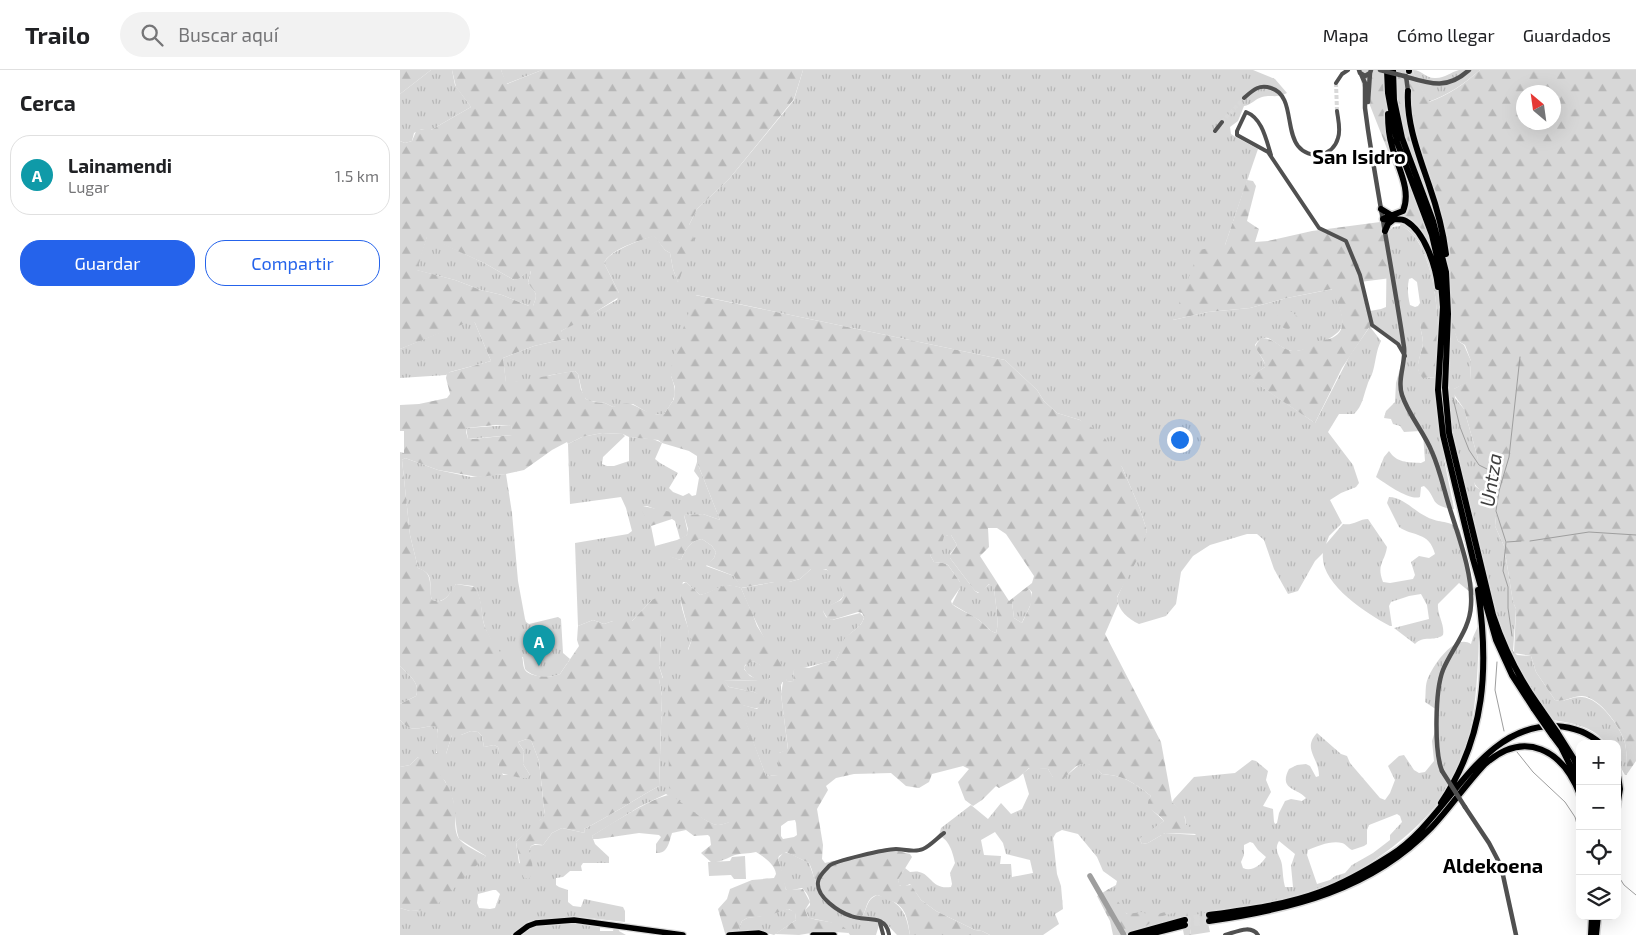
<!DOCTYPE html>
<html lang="es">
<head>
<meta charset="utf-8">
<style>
	:root { --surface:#fff; --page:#f2f2f2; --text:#202124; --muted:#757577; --line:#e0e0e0; --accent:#2563eb }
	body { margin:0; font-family:"Exo 2",sans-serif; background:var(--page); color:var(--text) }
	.controls { position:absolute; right:15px; bottom:15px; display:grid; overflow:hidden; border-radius:10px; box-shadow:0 5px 20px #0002 }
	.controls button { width:45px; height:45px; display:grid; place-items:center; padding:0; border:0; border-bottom:1px solid var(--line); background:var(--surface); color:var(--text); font:25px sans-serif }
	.compass { position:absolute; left:1116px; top:15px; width:45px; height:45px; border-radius:50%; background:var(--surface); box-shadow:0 5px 20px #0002; rotate:331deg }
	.you { position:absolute; left:779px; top:369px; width:18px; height:18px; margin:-12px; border:4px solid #fff; border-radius:50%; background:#1a73e8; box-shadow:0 0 0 8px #1a73e833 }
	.badge { display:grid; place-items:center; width:32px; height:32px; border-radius:50%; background:var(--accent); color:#fff; font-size:16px; font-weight:700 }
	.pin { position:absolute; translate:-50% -41px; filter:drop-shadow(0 1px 2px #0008) }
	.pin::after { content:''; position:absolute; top:26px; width:18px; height:15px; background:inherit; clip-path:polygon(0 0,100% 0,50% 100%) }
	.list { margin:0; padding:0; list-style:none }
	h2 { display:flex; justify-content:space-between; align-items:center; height:65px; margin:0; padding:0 20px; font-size:21px }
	h2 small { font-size:16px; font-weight:400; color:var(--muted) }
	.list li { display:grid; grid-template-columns:32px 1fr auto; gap:15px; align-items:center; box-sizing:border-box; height:80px; margin:0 10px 10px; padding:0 10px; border:1px solid var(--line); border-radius:20px }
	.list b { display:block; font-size:19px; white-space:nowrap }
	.list p { margin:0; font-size:16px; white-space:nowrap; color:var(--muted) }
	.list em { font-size:16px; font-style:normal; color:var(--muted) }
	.actions { display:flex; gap:10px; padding:15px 20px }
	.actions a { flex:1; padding:11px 0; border:1px solid var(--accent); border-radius:20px; text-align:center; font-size:18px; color:var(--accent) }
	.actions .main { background:var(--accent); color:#fff }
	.icon { flex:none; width:28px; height:28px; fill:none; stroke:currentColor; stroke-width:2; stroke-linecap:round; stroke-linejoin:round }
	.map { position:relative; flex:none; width:1236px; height:865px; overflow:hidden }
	header { display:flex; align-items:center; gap:30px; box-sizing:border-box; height:70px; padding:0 25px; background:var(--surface); border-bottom:1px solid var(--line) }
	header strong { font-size:24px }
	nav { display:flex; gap:28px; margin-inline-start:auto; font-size:18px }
	.search { width:350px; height:45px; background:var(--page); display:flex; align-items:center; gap:12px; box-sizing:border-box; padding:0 18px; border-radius:28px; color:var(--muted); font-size:19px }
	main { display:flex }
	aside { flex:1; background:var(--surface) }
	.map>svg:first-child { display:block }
	.grass { fill:url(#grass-tufts); fill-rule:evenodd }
	.forest { fill:url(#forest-firs); fill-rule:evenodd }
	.park { fill:#d7d7d7 }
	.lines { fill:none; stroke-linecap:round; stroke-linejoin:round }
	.stream { stroke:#9e9e9e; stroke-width:1 }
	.river { stroke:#9e9e9e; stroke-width:5.5 }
	.minor-tunnel { stroke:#d9d9d9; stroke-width:4; stroke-dasharray:4 2; stroke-linecap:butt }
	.motorway-tunnel { stroke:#d9d9d9; stroke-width:6; stroke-dasharray:6 3; stroke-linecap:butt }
	.primary-casing { stroke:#dbdbdb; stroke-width:8 }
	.motorway-casing { stroke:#dbdbdb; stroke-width:9 }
	.minor { stroke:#505050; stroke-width:4 }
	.tertiary { stroke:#505050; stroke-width:4.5 }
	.primary { stroke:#000; stroke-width:5.5 }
	.motorway { stroke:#000; stroke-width:6 }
	.motorway-bridge-casing { stroke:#dbdbdb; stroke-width:9; stroke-linecap:butt }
	.tertiary-bridge { stroke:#505050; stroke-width:4.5 }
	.motorway-bridge { stroke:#000; stroke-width:6 }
	.labels { text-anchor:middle; stroke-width:5; stroke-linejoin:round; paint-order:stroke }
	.neighbourhood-label { font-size:20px; font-weight:bold; fill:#000; stroke:#fff }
	.water-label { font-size:20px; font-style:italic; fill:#3f3f3f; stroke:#fff }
</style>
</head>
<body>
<header>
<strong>Trailo</strong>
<div class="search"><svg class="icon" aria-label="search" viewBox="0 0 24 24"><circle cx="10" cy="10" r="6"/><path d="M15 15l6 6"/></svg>Buscar aquí</div>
<nav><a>Mapa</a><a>Cómo llegar</a><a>Guardados</a></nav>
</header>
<main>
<aside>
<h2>Cerca<small></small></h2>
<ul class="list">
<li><span class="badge" style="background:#0f9aa8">A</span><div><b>Lainamendi</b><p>Lugar</p></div><em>1.5 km</em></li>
</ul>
<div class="actions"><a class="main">Guardar</a><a>Compartir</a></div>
</aside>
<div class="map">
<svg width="1236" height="865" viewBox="0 0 1236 865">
	<defs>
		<pattern id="grass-tufts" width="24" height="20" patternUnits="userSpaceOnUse" patternTransform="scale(1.25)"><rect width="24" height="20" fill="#d7d7d7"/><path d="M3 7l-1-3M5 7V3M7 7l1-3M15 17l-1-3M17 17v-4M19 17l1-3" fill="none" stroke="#b7b7b7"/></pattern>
		<pattern id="forest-firs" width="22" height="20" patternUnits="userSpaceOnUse" patternTransform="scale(1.25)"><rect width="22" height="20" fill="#d7d7d7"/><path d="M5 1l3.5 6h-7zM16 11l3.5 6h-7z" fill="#b7b7b7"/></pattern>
	</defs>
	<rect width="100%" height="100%" fill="#fff"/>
	<!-- grass -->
	<path class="grass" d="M31,0H52L55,15L71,37L31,60L28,61L21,59L14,63L12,71L5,73L0,71V24Z
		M101,0H142L106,14Z
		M403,0H853L875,9L887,23C874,29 873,24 862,27C855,29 851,35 844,36L838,51L830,57L831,64L834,66L858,79L825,175L773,250L808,242L850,238L887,228L933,219C936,229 945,246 942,256C940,267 902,283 892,281C883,280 876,272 868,268C862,267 858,270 855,275C857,283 865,289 865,297L849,308L915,353L950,285L969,258L970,241L981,239L986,237L987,163L993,157L1001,156C1028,166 1038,228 1037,253H1020C1020,260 1023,266 1023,273C1022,285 1012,299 1024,308L1037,307L1053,256L1058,271L1064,275L1071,291L1070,311L1054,319L1055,328L1064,339L1077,385C1079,395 1073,404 1075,416C1082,423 1093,421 1098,428L1095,456L1104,476L1113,532L1116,539L1113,581L1117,585L1131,586L1136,602L1155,630C1164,633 1172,626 1182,627C1200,628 1221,658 1225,673C1227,684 1227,694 1227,705H1225L1217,691V674H1206C1194,656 1172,653 1152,650L1122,606L1100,560L1061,406L1044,389L1054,439C1028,436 1038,428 1024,416L1021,417L1020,427C1010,431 986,414 976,407L984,387L989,381C997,393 1007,392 1021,393L1025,391L1023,364L1020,361L1004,362L1000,356L993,354L991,349L984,348L986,341L995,332L996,313L1002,291V279L975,258H971L981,271C976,281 976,290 973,301C972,306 968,311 967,316C963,327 963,335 954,344H939L928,362L953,395L959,413L956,417L941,423L930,430L942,453L929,466L926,474L943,454C953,456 959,449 968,449L987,477C985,492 976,494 983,512L990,513L1013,509L1015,505L1011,492L1019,486L1029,488L1035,484C1029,461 1013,467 999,457L987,433L989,427C1003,427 1014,441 1027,447C1040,454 1049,449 1060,460L1076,527L1059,513L1038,534C1037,545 1045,554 1043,565C1034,572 1023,565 1015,574L994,558L1029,549L1027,535L1021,524L1009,526L991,532L989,536L992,556H990C966,543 919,513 923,483L915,491L898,521L888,524L874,499L864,470L857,464H847L810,475L793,486L781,502L776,534L766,546L739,554C728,549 718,540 717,528L747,461L740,439L722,397L680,350L657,343L644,331L637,320L605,290L296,225L271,306C278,324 275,329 264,344H250L233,334L213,337L205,333L189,331L183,326L178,304L175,301L151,305L133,310L106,313L103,288L134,276L165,269L161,261L213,232L217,230L219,223L204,193C210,180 240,171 254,165L265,180L270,183L273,199L278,212L289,155L297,139L329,109L394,30ZM1012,208L1017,212L1020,233L1018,236L1015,237L1010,235C1008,227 1007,217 1009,209Z
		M1013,0C1022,0 1026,9 1036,8C1045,8 1051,2 1059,0C1065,0 1073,0 1080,0C1064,14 1048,25 1028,32L1014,5Z
		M27,166L86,194L114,210C121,209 124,202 131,200L128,213C135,224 139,221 133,236H129L102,225L81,220L55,210L16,200Z
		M68,251H73L75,253L91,291L50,302L46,305L0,308V279Z
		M111,355L113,365L68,369L66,358Z
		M202,363L223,364L225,366L203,387L202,394L207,396H214L229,391V367L253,369L262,373L255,389L260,393L278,403L269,418L273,422L283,426L289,423L292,426L296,425L299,408L294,401L297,392L320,450L303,444L284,445L288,463L286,466L280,469L275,451L272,449L271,445L247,436H243L251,456L255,476L272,487L281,490C285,480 291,470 302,469L312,476L316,482L314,488L306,496L334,506L342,518L374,512H389L400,509L411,499C430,496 441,506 444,525C440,533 429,534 423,541L426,547L432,550L460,543L464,547C462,558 452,560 446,568C441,574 441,583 436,590L394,600L393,612L387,611C370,581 354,550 341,518C323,511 316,522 300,525L286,512H283C280,523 280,534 284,545C286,553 289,557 289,565L292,569L288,579L301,609H268L330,752C326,753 322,755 318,755C310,756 275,730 266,724L239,737L192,766L195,774L209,787V793H183L181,796L182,801H170L163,807L156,808V815L159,817L168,820V832L173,836L181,837L184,829L223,837L225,841V852L179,847L129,851L111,865H0V838L10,841L23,840L86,786L59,769L57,762L53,730L45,711L18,687L10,695L0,697V650C13,666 22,654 37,657L38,664L36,683L46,684L52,665H61L71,661L78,662L82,666L84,677L94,675L98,677L101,688L98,695L103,705H111L121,708L130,705L123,694L124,681L118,672L127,669L131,670L139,691L145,748L140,750L116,772L119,793L132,797L129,781C131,772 137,776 143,775L152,763L162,758L185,763L184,759C210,746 234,730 259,716L262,626L259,609L263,608L259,596L261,563L252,530L232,551H213L204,554L193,550L178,556L175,473L228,464L232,461L226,438L221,427L170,434L168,374L182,367ZM93,820H96L100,824L95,838L90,839L79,838L77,833L78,824Z
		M5,388L38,400L71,407L106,404L112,443L118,511L125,549L126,552L129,554L158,547L161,549L163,583L170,589L160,604C150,609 133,608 125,599L123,587L101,585C94,576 87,565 84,554C80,540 83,528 73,516L56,514C50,524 45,534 32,530C27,515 37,505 18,498L10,465L2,390Z
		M548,465H551L557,475L550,484V488L575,521L578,523L591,513L594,514C594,527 600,552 596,563L591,561L579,550L552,534L560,518V512L548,495L543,493L534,492L530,485L545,466Z
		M629,519C637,530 626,542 622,553L614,548L612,532Z
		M1079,554C1078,602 1077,650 1060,696C1050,722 1028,747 1007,765C969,798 927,821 877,832C854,837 830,840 806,844L810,862L791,865L788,847L747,857L714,835L707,820L716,815L717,811L703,801L697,787L678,764L662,760L656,763L653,768L657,804L661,816L663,839L655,844L659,854L643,865H590L582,861L575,860L536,841L521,830L510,814L503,817L499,815L498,810L505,798L510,802C513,802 516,801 519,802C531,804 532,820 551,817L552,814L550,803L555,793C553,783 549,769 539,766L541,758L571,735L588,749L601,733L611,744L622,739L629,724L623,703L631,697L648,699L653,707L666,706L679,695L685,693L695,696L702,704C725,706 733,712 751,726L749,729L752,740L764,751L741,768L740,770L742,774L748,773L765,763L796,765L786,755L785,747L772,732L774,729L794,707L835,703L852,690L856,691L868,701L866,710L871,722L863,736L873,739L874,752L875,754L877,753L879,743L885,731L891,729L902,731L906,728C898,718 878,720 889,699L897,695L906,694L910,696L916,707L919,706C919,687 902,679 917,663L941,684L947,686L950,693L980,728L985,730L990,723L995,710L988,696L999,686L1004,685L1014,700L1019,703L1025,702L1034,691L1032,671L1035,661L1037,640L1025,632C1026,624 1025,614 1028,608C1034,594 1055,563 1071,574L1073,567ZM997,744L1000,746L1002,752L990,765V770L973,783L952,795L945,803L935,806L930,810L917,814L907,785L908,780C917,776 932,770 942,773C946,774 948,778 952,780L964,776L967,774V760L969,755ZM595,762L603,773L606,784L630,790L633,803L612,807L611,794H600L601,786L584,785L581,770ZM879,771L895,784L891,796L893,817H885C883,810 883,803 882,795C881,786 873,781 879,771ZM850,772L853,773L858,780L866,787C861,795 852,802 843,798L841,792L844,785V775Z
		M353,591C360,594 369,600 371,607L366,611H383L381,615V624L388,680L379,683V705L366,706L340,637V635H343L357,639L366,629L354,622L329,617L323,610L358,611L347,603L344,598L347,593Z
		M0,596C8,605 21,612 16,626L0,634Z
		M384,782L391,784L409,793L416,813L423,824L460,846L463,845C468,837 466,830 477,825C501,832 506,841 510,865H497L483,850L480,852L476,865H450C443,852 422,851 409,848L405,840L410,835C410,827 407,823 402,818L387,821C384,817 381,796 378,789Z
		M388,839L395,842L396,850L374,865L367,863H337L342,851L347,848L362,846Z
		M172,852L200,855V861H213L214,857L219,858V861L226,865H118L135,854Z"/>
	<!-- forest -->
	<path class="forest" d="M0,0H31L0,24Z
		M52,0H101L107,14L142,0H403L394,29L329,109L297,139L289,155L294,169L278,213L273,199L270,183L265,180L254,166C240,170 209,180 204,193L219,223V227L183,250L161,261L166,267L165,269L134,276L103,288L106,312C130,311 151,304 175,301L178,304L181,320L186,329L194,332L205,333L213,337C231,329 233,336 248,342C252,345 259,344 264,344L274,329L275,317L271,306L272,290L295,225L605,290L637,320L644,331L657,343L680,350L703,365L722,397L740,439L747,461L738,488L717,527L718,534L705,564L761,672L772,732L784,744L786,755L798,761L799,764L765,763L748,773L742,774L740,770L743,765L764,751C758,741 741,740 751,726C733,712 725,706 702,704C674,675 669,718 655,709C652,707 650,702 648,699L629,698L618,708L599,718L596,716L582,730L573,736L565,730L558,712L569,699L563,696L532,704L529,712L519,718L506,716L491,703L454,704L436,708L426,716L428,720L417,739L423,775L422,789L425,793L486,778L510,784L512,787L498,810L500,816L511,815L521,830L536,841L575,860L582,861L590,865H510C508,853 507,840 496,833C492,831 488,831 485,829C481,827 479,824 474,826C465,831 467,841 462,846C445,846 424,829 417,815C413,808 413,800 409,793L386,782L379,786L378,789L383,804L386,820L403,819L410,832L405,840L408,847C420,853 441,849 449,863L423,861L399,865L375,864L396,850L395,843L389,839L366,846L347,848L342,851L337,863H325L318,839L327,829L330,819L352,810L374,808L376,804C375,794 364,787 356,782C349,784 341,783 335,785C327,788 320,793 311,792L301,783L311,775L310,767L308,765L294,766L286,760L272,763C269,772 268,784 256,783V774L261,767L259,765L239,763L198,769H193L192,766C206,757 257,724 271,725C280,731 308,755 318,755C321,755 326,753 329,752L269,718L268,609H300L288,603L284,592L292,569L289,567C288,549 278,533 281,515L286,512L300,525C316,521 323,511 341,518L353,545L357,556L385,600L387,611L393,612L394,600L396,596L409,598L423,593L436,590C440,584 440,577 443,571C449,561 462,559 464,547L462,543L458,542L432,550L428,549L423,541L424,538L441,530L444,525L438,510L426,499H411L400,509L389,512H374L341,518L334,506L306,495L314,488L316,482L312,476L302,469C291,470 285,480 281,490C271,488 262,483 255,476L277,470L287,465L288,459L284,445L303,444L320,450L297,392V386L289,381L262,373L258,370L229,367L223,364L202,363L182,367L168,374L167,372L152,380L124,400L106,404L78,407L38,400L5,388L2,390L10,465L18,498C35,503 28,517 32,530C46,535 49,523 56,514L74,517C84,529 80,544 85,557C89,567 96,576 102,585L121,584C124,589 122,595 125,600C131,608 153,608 160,604L179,576L177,570L178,556L193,550L204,554L213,551H232L252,530L256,528L259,531L261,563L259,596L263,609H259L262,626L259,716C234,730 210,746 184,759L185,763L162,758L152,763L143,775L135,774L131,776L129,781C132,790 135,801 129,809L124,808L122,804L116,772L136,752L145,747L139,691L131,670L127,669L118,672L124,681L123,694L130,705L128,708H121L100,703C96,695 101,688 98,677L94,675L84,677L82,666L78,662L71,661L61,665H52L46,684L41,688C31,680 40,667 37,657C22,654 13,666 0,650V634L16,626C21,612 8,605 0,596V382L4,383V361H0V335L19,334L47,328L50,324L46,308L47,303L91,291L75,253L71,251L0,279V71L5,73L12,71L17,59L31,60L71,37L56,17ZM27,167L86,194L114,210C121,210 124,202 131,201L128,213C135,224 139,221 133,236H129L102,225L81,220L55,210L17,200ZM96,355H111L112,365L73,369H68L66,362V358ZM588,458H597L606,464L634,506L632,513L609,531L580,486L589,477ZM548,465H551L557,475L550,485V488L575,521L580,523L589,514H594C594,527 600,552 596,563C589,561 585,555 580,551C572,544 559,540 552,534L551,531L560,518V512L548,495L543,493L534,492L530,485L540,479L544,467ZM629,519L632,522L630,536L622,553L614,548L612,532L618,529ZM353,591L360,595L370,605V608L364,611L383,612L381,624L388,679L379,683L378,705L366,706L340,635C353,636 360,645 366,627L354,622L329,617L324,610L362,611L350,606L344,599L345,595ZM395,750L396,753L397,765L394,767L383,769L381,766V756L388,751Z
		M959,0H1013L1014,5L1029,32C1049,25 1064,14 1080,0H1236V691L1227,704C1227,694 1227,683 1225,673C1221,658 1200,627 1182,626C1172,626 1164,633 1155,630L1136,602L1131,586L1114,583L1116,539L1113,532L1104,476L1095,456L1098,428C1093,421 1083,424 1077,417C1068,407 1079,396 1077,385L1064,339L1053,323L1054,319L1070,310L1071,291L1065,275L1058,271L1053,258L1049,271L1048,294L1037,307L1023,308C1012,299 1022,285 1023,273C1023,266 1020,260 1020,253L1028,250L1037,253C1038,229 1028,163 1000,156L1006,127L962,15ZM1124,22H1154V52H1124Z
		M847,110L853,111L856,116L847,151L859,159L855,172L868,171L912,161L980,152L987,163L991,208L960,212L965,225L970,256L942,298L915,353L848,308L865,297L864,291L855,277L857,273L861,268C874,267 881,280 893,281C902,282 910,275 918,271C922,270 926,270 929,269C954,261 937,234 932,219L887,228L850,238L808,242L773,250L799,180L825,175Z
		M880,239L892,242L898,247L897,251L889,259C882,260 877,252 877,245Z
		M243,436L271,442L272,449L251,456L242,441Z
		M18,687C37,694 53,719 55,739C56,748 53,762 60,770C64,775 80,783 86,786L32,840L10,841L0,838V697L10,695Z
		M709,819L727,844L742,842L751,846L786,836L791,865H784L783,860L786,858L784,846H782L780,841L756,848L745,857L722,865H713L710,851L697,826Z"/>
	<!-- park -->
	<path class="park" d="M345,786L346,809H334L331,805L309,806L308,792L330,791L332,787Z"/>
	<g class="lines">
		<!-- stream -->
		<path class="stream" d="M1053,328L1060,357L1069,380L1079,395L1095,403L1102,412
			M1130,471L1189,462L1236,465
			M1107,472L1121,471
			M1112,566L1108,538V517L1103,501L1106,472L1096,441L1099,421L1109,387L1120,287
			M1097,592L1095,620L1104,661
			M1117,682L1133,702L1165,732L1175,747L1180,765
			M1217,804L1224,815L1236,825"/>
		<!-- river -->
		<path class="river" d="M690,806L724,865"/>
		<!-- minor-tunnel -->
		<path class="minor-tunnel" d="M936,13L937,41
			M822,52L844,28"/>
		<!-- motorway-tunnel -->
		<path class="motorway-tunnel" d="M785,850L809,845
			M785,855L809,851"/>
		<!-- primary casing -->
		<g class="primary-casing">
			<path id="primary" d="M116,865L128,856L136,853L174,850L283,865
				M329,865L359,863L365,865
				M413,865H434"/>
		</g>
		<!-- motorway casing -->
		<g class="motorway-casing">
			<path id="motorway" d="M987,0L988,23L997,72L1032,165L1040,200L1043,237L1038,320L1043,365L1073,489L1096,570L1112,605L1134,639
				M993,0L994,30L1002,68L1033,151L1046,202L1048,244L1045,318L1049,363L1093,545C1104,578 1118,607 1139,636
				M1009,1V0
				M1008,21C1006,53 1019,85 1029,115C1037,138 1043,160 1046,184
				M981,139L991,145
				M985,148L1003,141C1012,120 997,96 992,76C989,66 988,54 988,44
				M983,149C991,151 999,147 1006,151C1025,162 1036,197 1038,217
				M985,161L988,154L993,150
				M1157,662L1174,689L1180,703
				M1152,665L1161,677L1177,709
				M1217,699L1220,719L1217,737
				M1041,733C1086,666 1089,597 1078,520
				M809,845C846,840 885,835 920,822C945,813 969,799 991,785C1049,749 1078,654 1156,656C1173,657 1188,662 1201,674
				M809,851C892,839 971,820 1031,758C1050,738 1066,714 1085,694C1125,659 1163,680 1180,725
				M731,865L785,850
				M746,865L785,855
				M1191,865L1192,846
				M1196,865L1198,846"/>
		</g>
		<!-- minor -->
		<path class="minor" d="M936,13L942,4L948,0
			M844,28C853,20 859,14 871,18C894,25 885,60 898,76C909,90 933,87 938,68C941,60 938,49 937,41
			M815,61L822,52
			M871,85C866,69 862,48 846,42L837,61V65L868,82L919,158L946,171L960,205L972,255L998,274L1005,286
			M480,853L483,864
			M489,864C485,843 465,852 451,846C439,842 416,827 418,812C419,805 425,801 429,796C434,791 486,779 496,779C503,779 515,783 523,779C530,776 537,768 544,763
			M825,865C836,862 851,854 858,865"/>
		<!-- tertiary -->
		<path class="tertiary" d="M959,0L960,3L965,6L970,3L971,0
			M961,4L965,13V38L968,60C979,132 993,204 1004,277C1006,293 997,309 1002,325C1009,346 1024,362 1032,382C1040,400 1044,420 1050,439C1059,468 1073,505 1071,535C1070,560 1052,578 1043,600C1035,620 1034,681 1042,701
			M1004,6C1031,14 1047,20 1069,0
			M1006,6L1008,21
			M968,32L970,3
			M1065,737L1089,773L1101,796L1116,865"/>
		<!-- primary -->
		<use href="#primary" class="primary"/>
		<!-- motorway -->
		<use href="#motorway" class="motorway"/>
		<!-- motorway-bridge casing -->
		<g class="motorway-bridge-casing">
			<path id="motorway-bridge" d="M1139,636L1157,662
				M1134,639L1152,665"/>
		</g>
		<!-- tertiary-bridge -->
		<path class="tertiary-bridge" d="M980,0L1004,6
			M1042,701L1065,737"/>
		<!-- motorway-bridge -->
		<use href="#motorway-bridge" class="motorway-bridge"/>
	</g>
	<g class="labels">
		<!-- neighbourhood labels -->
		<g class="neighbourhood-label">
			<text x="959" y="94">San Isidro</text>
			<text x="1093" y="803">Aldekoena</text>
		</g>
		<!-- water labels -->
		<g class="water-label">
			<text transform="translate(1091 410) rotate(-81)" y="7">Untza</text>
		</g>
	</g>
</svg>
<div class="controls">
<button>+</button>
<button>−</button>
<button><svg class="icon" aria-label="locate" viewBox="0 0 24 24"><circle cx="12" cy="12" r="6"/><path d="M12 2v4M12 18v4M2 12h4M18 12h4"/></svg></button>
<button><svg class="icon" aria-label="layers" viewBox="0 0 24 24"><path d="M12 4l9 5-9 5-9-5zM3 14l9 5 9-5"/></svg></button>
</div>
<svg class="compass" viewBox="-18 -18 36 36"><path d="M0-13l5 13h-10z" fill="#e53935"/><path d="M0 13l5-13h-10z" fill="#757577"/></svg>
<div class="you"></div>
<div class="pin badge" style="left:139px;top:596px;background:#0f9aa8">A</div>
</div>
</main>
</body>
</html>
